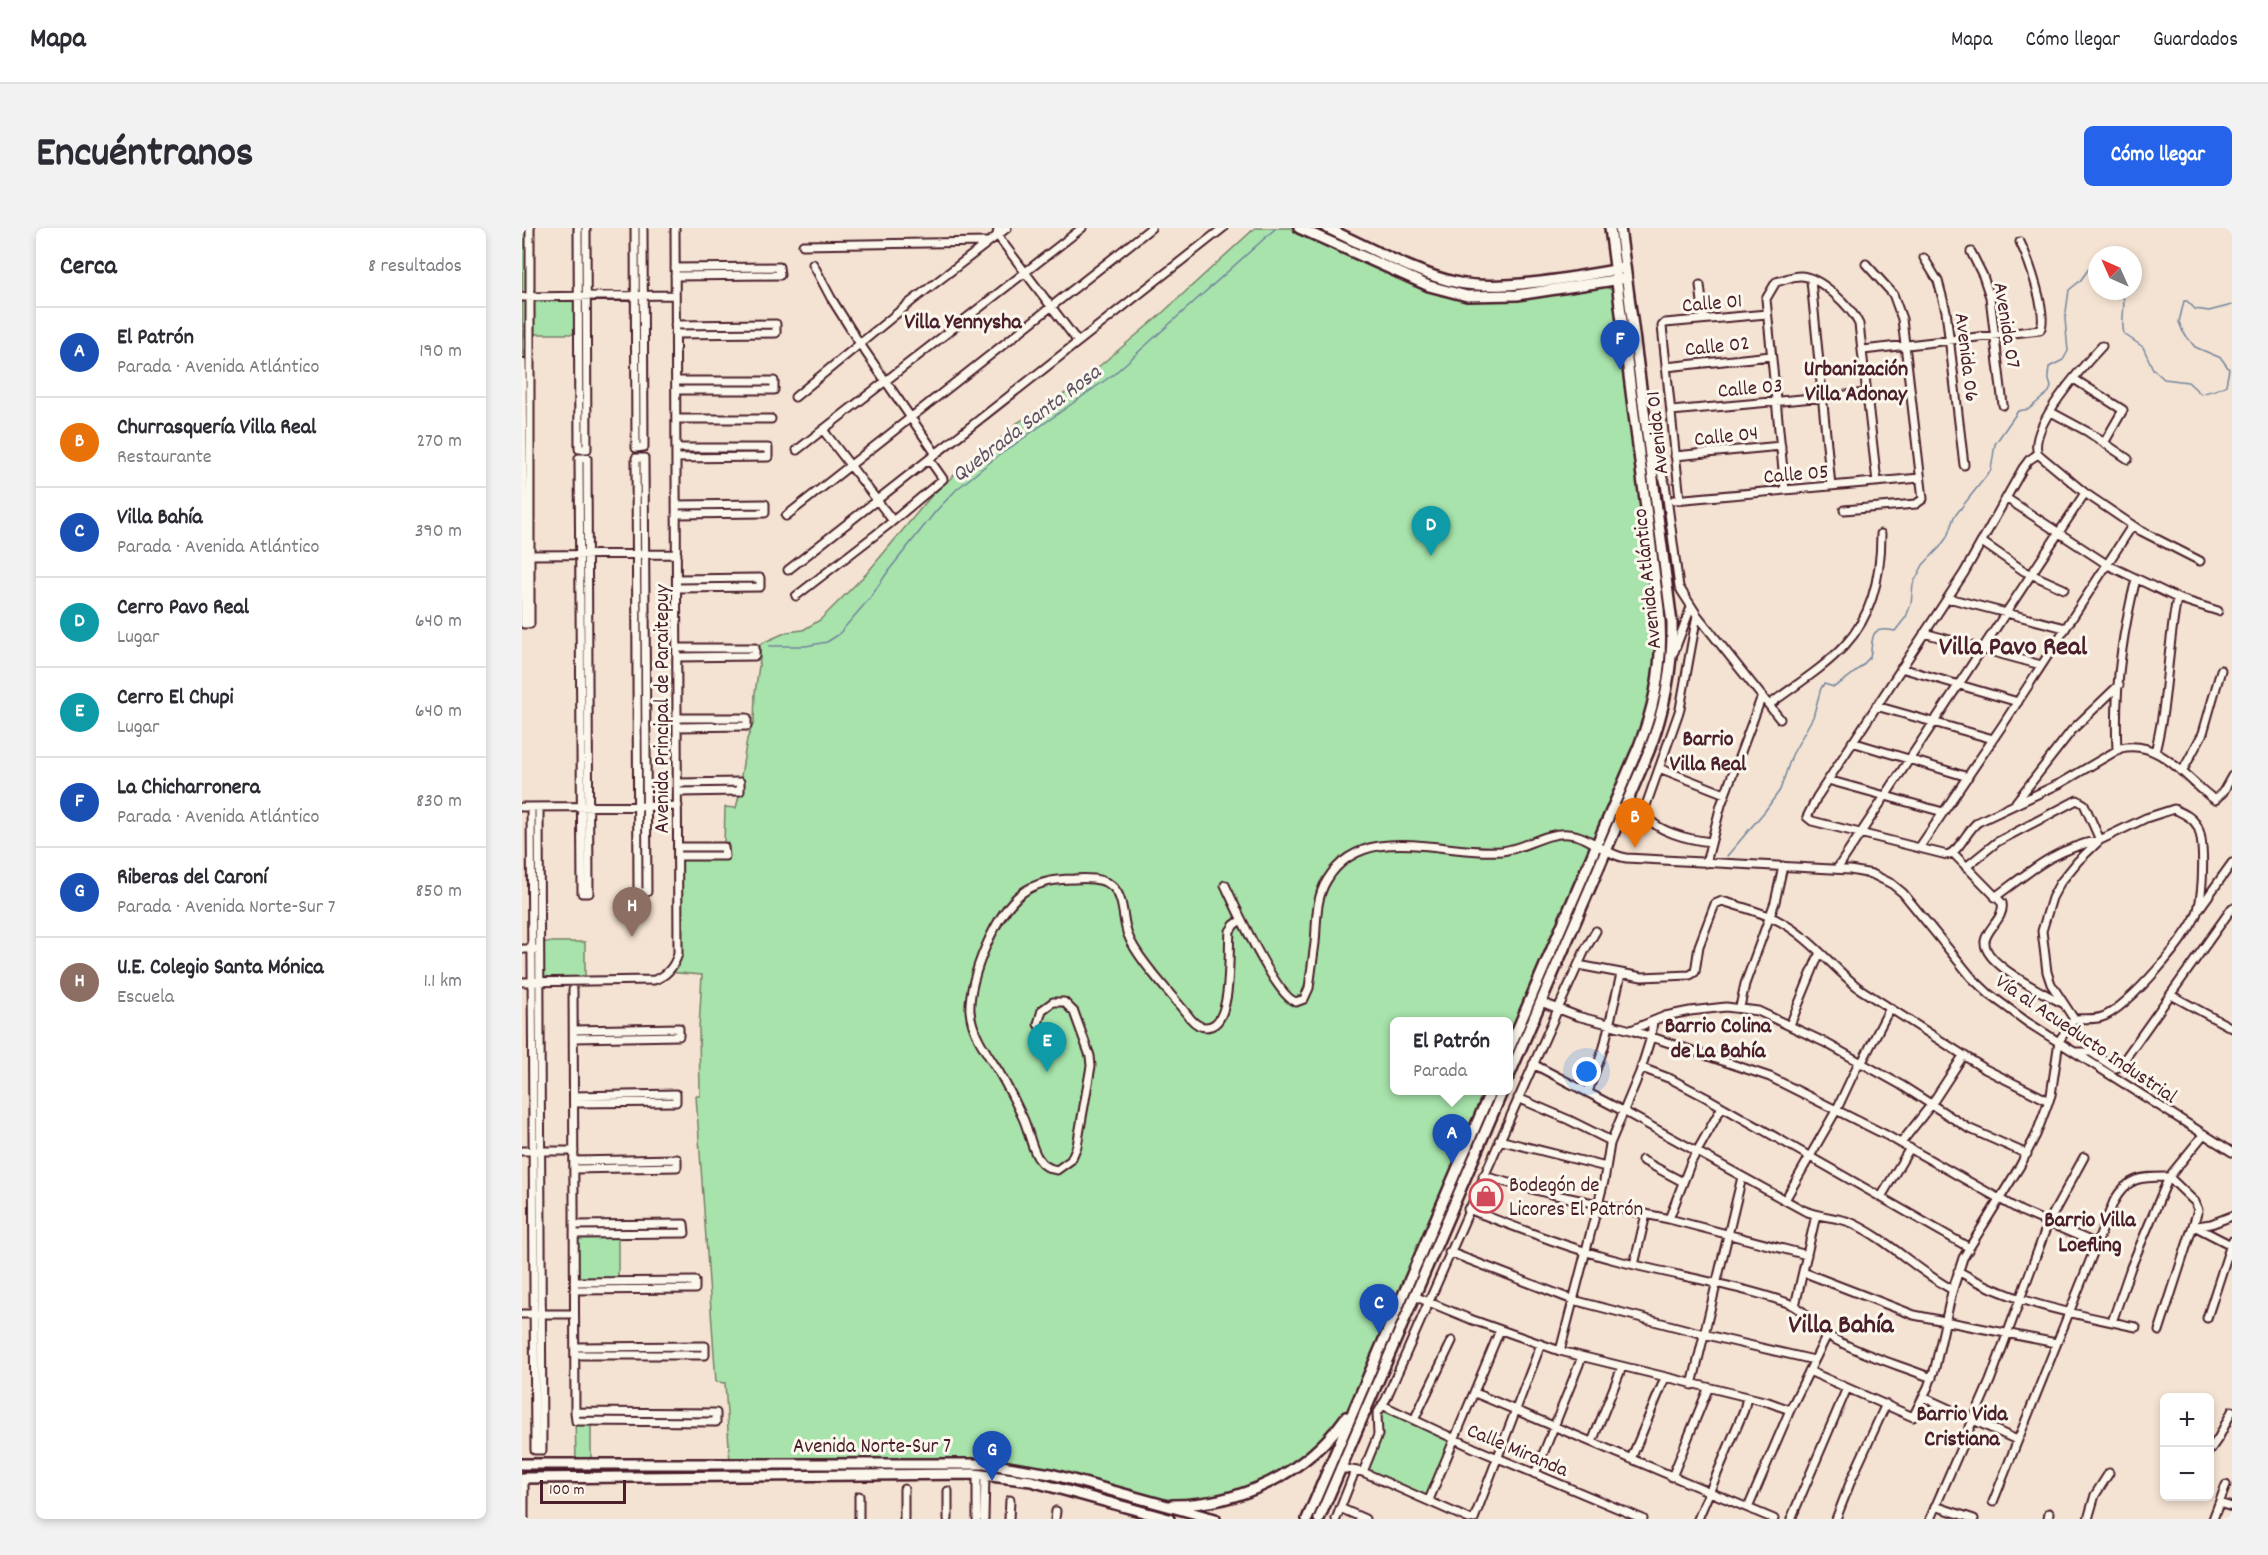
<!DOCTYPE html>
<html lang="es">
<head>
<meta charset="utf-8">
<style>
	:root { --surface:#fff; --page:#f2f2f3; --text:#2b2b33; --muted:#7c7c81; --line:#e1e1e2; --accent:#2563eb }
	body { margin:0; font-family:Dekko,sans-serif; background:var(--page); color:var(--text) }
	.controls { position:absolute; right:18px; bottom:18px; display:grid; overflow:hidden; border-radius:9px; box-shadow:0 3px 9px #0003 }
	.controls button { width:54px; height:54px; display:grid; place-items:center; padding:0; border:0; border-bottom:2px solid var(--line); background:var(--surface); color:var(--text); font:30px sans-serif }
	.compass { position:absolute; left:1566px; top:18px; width:54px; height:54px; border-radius:50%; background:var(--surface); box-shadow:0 3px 9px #0003; rotate:315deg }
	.scale { position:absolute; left:18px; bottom:15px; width:86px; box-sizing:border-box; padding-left:6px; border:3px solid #4a1f2b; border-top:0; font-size:16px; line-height:21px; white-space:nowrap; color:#4a1f2b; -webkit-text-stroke:4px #fbf7ec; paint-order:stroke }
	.you { position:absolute; left:1065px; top:844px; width:21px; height:21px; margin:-15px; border:4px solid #fff; border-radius:50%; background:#1a73e8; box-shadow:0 0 0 9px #1a73e833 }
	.badge { display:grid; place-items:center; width:39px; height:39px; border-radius:50%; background:var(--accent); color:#fff; font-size:20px; font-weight:700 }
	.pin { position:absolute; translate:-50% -50px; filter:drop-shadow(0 2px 3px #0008) }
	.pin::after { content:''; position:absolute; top:32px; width:21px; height:18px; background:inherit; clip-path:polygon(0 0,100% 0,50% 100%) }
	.popup { position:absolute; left:868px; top:789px; width:123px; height:78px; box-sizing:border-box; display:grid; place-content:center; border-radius:9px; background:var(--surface); filter:drop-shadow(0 2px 4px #0005); font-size:20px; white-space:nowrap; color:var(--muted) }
	.popup b { font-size:22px; color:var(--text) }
	.popup::after { content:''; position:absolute; left:50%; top:100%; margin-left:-12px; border:12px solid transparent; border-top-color:var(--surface) }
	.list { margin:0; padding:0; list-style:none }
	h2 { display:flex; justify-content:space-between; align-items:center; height:78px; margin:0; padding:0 24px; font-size:26px }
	h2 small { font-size:20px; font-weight:400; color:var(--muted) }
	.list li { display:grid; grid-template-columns:39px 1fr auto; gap:18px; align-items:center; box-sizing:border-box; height:90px; padding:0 24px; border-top:2px solid var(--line) }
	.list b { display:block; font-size:22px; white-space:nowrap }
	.list p { margin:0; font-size:20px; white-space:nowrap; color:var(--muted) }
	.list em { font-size:20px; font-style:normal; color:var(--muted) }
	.map { position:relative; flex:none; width:1710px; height:1291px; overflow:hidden; border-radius:9px }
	header { display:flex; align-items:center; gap:36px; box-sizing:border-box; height:84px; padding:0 30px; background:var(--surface); border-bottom:2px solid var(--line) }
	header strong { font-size:28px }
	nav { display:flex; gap:33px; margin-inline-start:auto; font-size:21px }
	.intro { display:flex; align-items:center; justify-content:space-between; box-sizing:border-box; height:144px; padding:0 36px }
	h1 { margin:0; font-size:42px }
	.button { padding:15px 27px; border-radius:9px; background:var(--accent); color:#fff; font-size:21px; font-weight:700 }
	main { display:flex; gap:36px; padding:0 36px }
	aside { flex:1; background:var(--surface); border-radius:9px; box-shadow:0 3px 9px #0003 }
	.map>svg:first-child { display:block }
	.green { fill:#a7e3aa; stroke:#78816a; stroke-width:1.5 }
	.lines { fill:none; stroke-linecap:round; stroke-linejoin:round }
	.stream { stroke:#72859f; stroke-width:1.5 }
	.street-casing { stroke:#4a1f2b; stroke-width:11 }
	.secondary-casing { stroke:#4a1f2b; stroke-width:14 }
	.street { stroke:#fbf7ec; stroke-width:7 }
	.secondary { stroke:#fbf7ec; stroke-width:9 }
	.labels { text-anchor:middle; stroke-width:6; stroke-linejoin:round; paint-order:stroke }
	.street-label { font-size:21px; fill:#4a1f2b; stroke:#fbf7ec }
	.poi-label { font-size:21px; fill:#4a1f2b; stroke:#fbf7ec; text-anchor:start }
	.neighbourhood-label { font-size:22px; font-weight:bold; fill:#4a1f2b; stroke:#fbf7ec }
	.water-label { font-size:22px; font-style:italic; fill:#5e5265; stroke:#fbf7ec }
	.district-label { font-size:27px; font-weight:bold; fill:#4a1f2b; stroke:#fbf7ec }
</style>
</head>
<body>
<header>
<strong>Mapa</strong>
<nav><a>Mapa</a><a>Cómo llegar</a><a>Guardados</a></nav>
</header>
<div class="intro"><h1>Encuéntranos</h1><a class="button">Cómo llegar</a></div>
<main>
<aside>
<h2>Cerca<small>8 resultados</small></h2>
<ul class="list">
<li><span class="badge" style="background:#1a4fb4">A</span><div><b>El Patrón</b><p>Parada · Avenida Atlántico</p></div><em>190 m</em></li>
<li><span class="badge" style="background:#e8710a">B</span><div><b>Churrasquería Villa Real</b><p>Restaurante</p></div><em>270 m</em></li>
<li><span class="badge" style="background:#1a4fb4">C</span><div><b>Villa Bahía</b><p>Parada · Avenida Atlántico</p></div><em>390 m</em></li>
<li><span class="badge" style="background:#0f9aa8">D</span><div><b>Cerro Pavo Real</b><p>Lugar</p></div><em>640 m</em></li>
<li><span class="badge" style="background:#0f9aa8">E</span><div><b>Cerro El Chupi</b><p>Lugar</p></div><em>640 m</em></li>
<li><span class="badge" style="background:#1a4fb4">F</span><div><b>La Chicharronera</b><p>Parada · Avenida Atlántico</p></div><em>830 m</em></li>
<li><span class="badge" style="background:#1a4fb4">G</span><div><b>Riberas del Caroní</b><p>Parada · Avenida Norte-Sur 7</p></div><em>850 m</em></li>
<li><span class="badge" style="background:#8d6e63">H</span><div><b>U.E. Colegio Santa Mónica</b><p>Escuela</p></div><em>1.1 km</em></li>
</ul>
</aside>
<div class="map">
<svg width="1710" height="1291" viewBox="0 0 1710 1291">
	<rect width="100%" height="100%" fill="#f4e3d2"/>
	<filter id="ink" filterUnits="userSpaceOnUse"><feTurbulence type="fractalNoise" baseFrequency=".0167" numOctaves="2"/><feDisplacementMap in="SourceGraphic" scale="12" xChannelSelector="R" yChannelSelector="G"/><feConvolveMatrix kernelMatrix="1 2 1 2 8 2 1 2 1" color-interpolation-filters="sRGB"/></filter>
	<g filter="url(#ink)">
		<!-- green -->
		<path class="green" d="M0,0H8V68H57L56,0H64L65,221H57V106H8V396H2Z
			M733,0H777L854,35L945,68L1081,57L1093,64L1137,381L1132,474L987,821V794H873V862L969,863L826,1186L786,1229L716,1268L637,1277L467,1236L208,1235L203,1155L194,1154L174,868H178L177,800L180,747L145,744L154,731L156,619H202L203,579L214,580L218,564H156V555L218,554L225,511L232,494L233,465L238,431V416L265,404L281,402L298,392L345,345L410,267L439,241L465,223L495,195L550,161L637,88Z
			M254,96V105L153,106V97Z
			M154,153H252V162H154Z
			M154,220H246V229L154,230Z
			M114,230H122L125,664H116Z
			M243,276V285L154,286V277Z
			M238,350V359L155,360V351Z
			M9,579H17L18,714H63V754H19L20,1222H13Z
			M162,996L163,1005L96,1006V1053H173V1061L52,1062V997Z
			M183,1118V1127H53V1119Z
			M860,1177L934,1211L907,1272L841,1244L856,1197Z
			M53,1184L194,1185V1194H69V1236H54Z"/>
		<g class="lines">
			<!-- stream -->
			<path class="stream" d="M1600,63C1605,77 1598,91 1602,106L1621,119L1631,141L1642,151L1666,154L1679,166C1688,163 1697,162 1704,157L1707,141L1699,130L1673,119L1661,104L1657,94L1662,73H1665L1673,81L1687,83L1710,77
				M247,418H284L305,414L316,407L348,370L367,342L414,283L435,261L472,231L592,146L754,0
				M1205,628L1243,583L1258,562L1270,527L1291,489L1299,460L1302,456L1312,459C1326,451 1337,442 1348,429C1352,411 1345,397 1373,403L1384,389L1389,376L1391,356L1401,337L1418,319L1425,309L1432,289L1469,242L1473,216L1496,183L1507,181L1527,164L1529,159L1526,148L1527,139L1541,132L1546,123L1543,91L1547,62L1558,53L1568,39L1575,33"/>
			<!-- street casing -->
			<g class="street-casing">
				<path id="street" d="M56,0L57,221H65L64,0
					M113,0L114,220L122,219L121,0
					M476,0L475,7L556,114
					M281,17L465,14
					M1449,24L1461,48L1468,69L1481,177
					M1402,30L1416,53L1424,83L1442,237
					M291,36L309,70L338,116L414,226
					M153,40L257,39L258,47L153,48
					M1289,52L1309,258
					M1178,57L1182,91
					M0,69L153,67
					M153,97L254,96V105L153,106
					M1580,118C1562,137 1505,200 1516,226L1563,265L1619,303L1678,333
					M1341,122L1518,102C1527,88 1506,30 1498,14
					M0,134L2,396H8V0
					M1144,139L1249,128
					M1552,151L1601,182L1582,215
					M154,153H252V162H154
					M273,169L390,73L485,0
					M1149,183L1346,165
					M1529,184L1566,204L1606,231
					M154,191H249
					M301,202L371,293
					M154,220H246V229L154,230
					M275,222L560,0
					M1516,226L1507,232L1501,240L1442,345L1295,569L1285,589L1290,593L1425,627C1438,623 1444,603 1456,594L1539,555L1599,520C1639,511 1664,552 1693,572L1701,564L1710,548
					M1153,228L1259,218
					M57,230H65L67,665H60Z
					M114,230H122L125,664H116Z
					M1129,230L1138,242L1143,255L1157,359L1175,387L1258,491
					M1263,262L1244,71L1254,54C1262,52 1270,48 1278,48C1298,48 1329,79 1337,96L1355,254
					M1484,270L1586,337L1655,370L1696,383
					M1152,272L1398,250
					M1158,272L1140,98L1143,95L1245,86
					M154,277L243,276V285L154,286
					M1322,282L1394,276L1401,271L1380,91L1371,66L1344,36
					M264,288L629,0
					M1460,314L1502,343L1542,361
					M6,327L155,326
					M266,342L701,0
					M155,351L238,350V359L155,360
					M274,368L366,297L421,251L407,231
					M1426,370L1543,400
					M1175,387L1158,481L1122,583C1130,604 1170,612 1189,614
					M1402,405L1519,437
					M155,420H233V428L155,429
					M1152,424L1169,379
					M1379,440L1496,474
					M1247,477C1272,458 1302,440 1323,417C1351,387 1359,345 1359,306
					M1354,478L1471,511
					M155,490H225V498L155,499
					M1330,514L1446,549
					M1595,522C1592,465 1600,406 1614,351
					M1633,524C1646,474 1645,421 1655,370
					M1137,540L1203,566
					M1660,544L1681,505L1699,442
					M1306,552L1421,584
					M156,555L218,554V563L156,564
					M1494,574L1550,502L1597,457
					M0,579L156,578
					M9,579L13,1222H20L17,579
					M1652,581C1660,585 1669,588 1674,596C1684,610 1681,664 1676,682C1670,706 1604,782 1580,789C1572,792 1561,790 1552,791L1529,756L1525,744L1520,703L1530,670L1538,655L1556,633L1578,612L1624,590Z
					M156,619H202L203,628H156
					M1397,620L1480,498L1610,298
					M1431,625L1480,675C1483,690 1465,700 1463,713C1460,736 1525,767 1542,776
					M1184,635L1199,577L1240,468
					M1444,639L1475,614L1555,572L1562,576L1578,612C1532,621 1510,642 1473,669
					M1315,641L1563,265
					M703,657C713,678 754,769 774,774L782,771L787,760C789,745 791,730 793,715C795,694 793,671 805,652C842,591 923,628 980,623C1002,621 1023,604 1046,606C1067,607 1083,627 1104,630L1328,642L1350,646L1370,656L1381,665L1450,750L1467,766L1505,794L1710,924
					M1677,681L1710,635
					M0,721H13
					M1056,737L1120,749L1168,747L1173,744L1177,718L1193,676L1200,673C1219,679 1240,684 1257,693C1289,710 1310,739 1338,761L1463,841L1527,873
					M0,754L132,752C145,748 152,739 156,726L153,0
					M51,762L53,1184L54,1193L194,1194V1185L53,1184
					M1649,767L1710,800
					M1019,774L1055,788L1109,802L1248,849L1364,907L1499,983L1573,1015
					M1218,779L1223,756L1253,674L1261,638
					M1268,797L1298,724
					M52,802L157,800V808L52,810
					M1109,802L1143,788L1168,783L1204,779L1236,783L1302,814L1379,857L1446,900L1505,926
					M524,809L516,796L520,782L531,774H542L552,784L568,828L569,838L555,918L549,932L535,942C509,939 510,907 500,888C493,873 485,858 477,844C465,825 450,806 448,783C446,751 474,684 500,665C515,654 535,651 552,651C565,650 582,650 591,659C603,671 600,692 606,707C615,731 651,768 668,790C674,797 680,801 689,798C711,791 706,724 708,703L712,697L719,692
					M1553,824H1569L1593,840L1597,839L1710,680
					M1011,836L1103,884L1281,982C1297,990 1314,988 1330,995C1367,1012 1395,1043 1431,1062
					M1339,836L1368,780
					M1120,840L1149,851L1185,870L1446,1019
					M1066,864L1082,819L1099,746
					M52,868L154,866V874L52,875
					M996,870L1047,892L1089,913
					M977,912L1084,939
					M1379,915L1409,877L1441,828
					M0,923H52
					M1120,932L1161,954
					M52,933L155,931V939L52,941
					M961,948L1029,966L1147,991L1285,1027
					M1359,969L1388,920
					M1263,972L1315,881L1337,834
					M946,981C996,1000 1046,1020 1097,1033C1153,1048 1212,1056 1266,1075C1285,1082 1295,1102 1312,1111C1343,1128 1377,1137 1410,1150
					M1147,991L1169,934L1200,879
					M52,997L162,996L163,1005L52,1006
					M1672,998L1709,1017
					M1675,998L1689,996L1710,988
					M927,1024L1051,1072L1205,1112L1292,1132
					M1112,1037L1124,986
					M1436,1043C1490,1075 1553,1086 1614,1099
					M1281,1044L1392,1087L1534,1115
					M52,1062L173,1061V1053L52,1054
					M892,1068L948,1091L1038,1123L1246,1174L1268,1182
					M1273,1078L1294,987
					M0,1086H52
					M1685,1090L1710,1013
					M1590,1094L1609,1039L1647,949L1682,906
					M53,1119L183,1118V1127H53
					M1038,1123L1082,953L1088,916L1118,844L1129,809L1131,793
					M1287,1143L1391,1189L1406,1159L1413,1140L1430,1064L1441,1030L1498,938L1514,907L1529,867L1537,813L1552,791
					M1170,1157L1220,949
					M953,1165L1252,1291
					M1401,1169L1495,1212
					M860,1177L952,1220L1121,1291
					M892,1192L930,1113
					M1070,1214L1100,1139
					M1688,1222L1697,1209L1710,1183
					M1109,1231L1143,1150
					M818,1240L841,1244L947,1291
					M841,1244L856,1207L855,1186L864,1171L1036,781L1063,722L1074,703
					M1013,1246L1060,1129
					M1150,1249L1186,1161
					M907,1272L978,1102
					M1471,1274L1592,973C1606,948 1620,949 1647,949L1673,974L1676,982L1637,1103
					M1697,1275L1710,1279
					M1413,1278L1452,1291
					M818,1280L843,1291
					M1226,1280L1268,1182L1305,1107
					M2,1291V1250
					M337,1291V1268
					M382,1291V1261
					M426,1291V1263
					M455,1291V1246
					M462,1291L463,1247
					M487,1291L488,1272
					M533,1291L534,1283
					M814,1291L833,1243
					M952,1291L1019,1116
					M1176,1291L1222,1182L1225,1169
					M1269,1291L1325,1160
					M1314,1291L1330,1250L1364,1176
					M1408,1291L1468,1153L1526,995L1562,929
					M1526,1291L1527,1285
					M1566,1291L1573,1267L1587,1245
					M1691,1291L1704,1257"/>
			</g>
			<!-- secondary casing -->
			<g class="secondary-casing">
				<path id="secondary" d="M777,0L907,58L945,68L995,67L1099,51
					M805,0C844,18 897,47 937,55C981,63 1053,49 1098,41
					M987,821L1117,518C1135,473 1142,429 1137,381L1088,0
					M987,848L1127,523C1143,481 1151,440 1150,395L1098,0
					M0,1236H467L529,1246L693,1291
					M0,1250L452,1246L509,1253L647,1291
					M650,1277C719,1277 784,1245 824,1189
					M785,1291L969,862
					M797,1291L981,862"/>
			</g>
			<!-- street -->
			<use href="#street" class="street"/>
			<!-- secondary -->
			<use href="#secondary" class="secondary"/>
		</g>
	</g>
	<!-- icons -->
	<defs>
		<g id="shop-ring" transform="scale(1.725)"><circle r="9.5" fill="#fbf7ec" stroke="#d1495b" stroke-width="1.5"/><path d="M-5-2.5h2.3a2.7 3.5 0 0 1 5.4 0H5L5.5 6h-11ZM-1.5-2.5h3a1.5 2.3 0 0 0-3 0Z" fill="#d1495b"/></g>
	</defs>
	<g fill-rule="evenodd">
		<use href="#shop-ring" x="964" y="968"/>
	</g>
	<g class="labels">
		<!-- street labels -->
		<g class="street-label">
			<text transform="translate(1190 74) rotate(-5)" y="7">Calle 01</text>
			<text transform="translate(1486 97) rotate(81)" y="7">Avenida 07</text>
			<text transform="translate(1195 117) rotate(-6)" y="7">Calle 02</text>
			<text transform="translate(1446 129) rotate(83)" y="7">Avenida 06</text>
			<text transform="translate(1228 159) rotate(-5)" y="7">Calle 03</text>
			<text transform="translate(1134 205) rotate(-96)" y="7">Avenida 01</text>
			<text transform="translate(1204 207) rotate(-6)" y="7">Calle 04</text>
			<text transform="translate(1274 245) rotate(-5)" y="7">Calle 05</text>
			<text transform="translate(1124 351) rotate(-96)" y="7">Avenida Atlántico</text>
			<text transform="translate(139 481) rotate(-90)" y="7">Avenida Principal de Paraitepuy</text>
			<text transform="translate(1565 810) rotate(34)" y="7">Vía al Acueducto Industrial</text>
			<text x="350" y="1224">Avenida Norte-Sur 7</text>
			<text transform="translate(996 1221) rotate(23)" y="7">Calle Miranda</text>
		</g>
		<!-- poi labels -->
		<g class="poi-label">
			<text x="987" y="963">Bodegón de<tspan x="987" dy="24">Licores El Patrón</tspan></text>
		</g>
		<!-- neighbourhood labels -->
		<g class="neighbourhood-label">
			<text x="441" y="100">Villa Yennysha</text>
			<text x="1334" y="147">Urbanización<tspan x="1334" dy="25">Villa Adonay</tspan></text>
			<text x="1186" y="517">Barrio<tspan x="1186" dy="25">Villa Real</tspan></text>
			<text x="1196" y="804">Barrio Colina<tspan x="1196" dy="25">de La Bahía</tspan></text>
			<text x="1568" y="998">Barrio Villa<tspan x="1568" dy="25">Loefling</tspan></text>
			<text x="1440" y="1192">Barrio Vida<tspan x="1440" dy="25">Cristiana</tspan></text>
		</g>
		<!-- water labels -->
		<g class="water-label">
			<text transform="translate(503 194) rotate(-37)" y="8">Quebrada Santa Rosa</text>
		</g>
		<!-- district labels -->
		<g class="district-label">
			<text x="1491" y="426">Villa Pavo Real</text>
			<text x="1319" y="1104">Villa Bahía</text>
		</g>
	</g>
</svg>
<div class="controls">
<button>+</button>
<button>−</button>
</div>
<svg class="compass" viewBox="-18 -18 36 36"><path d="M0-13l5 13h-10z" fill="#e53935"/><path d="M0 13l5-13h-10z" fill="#7c7c81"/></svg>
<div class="scale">100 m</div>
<div class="you"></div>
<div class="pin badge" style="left:930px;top:936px;background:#1a4fb4">A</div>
<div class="popup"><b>El Patrón</b>Parada</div>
<div class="pin badge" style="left:1113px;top:620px;background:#e8710a">B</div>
<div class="pin badge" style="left:857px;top:1106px;background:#1a4fb4">C</div>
<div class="pin badge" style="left:909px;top:328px;background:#0f9aa8">D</div>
<div class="pin badge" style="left:525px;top:844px;background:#0f9aa8">E</div>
<div class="pin badge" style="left:1098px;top:142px;background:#1a4fb4">F</div>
<div class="pin badge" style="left:470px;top:1253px;background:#1a4fb4">G</div>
<div class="pin badge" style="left:110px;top:709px;background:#8d6e63">H</div>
</div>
</main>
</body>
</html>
